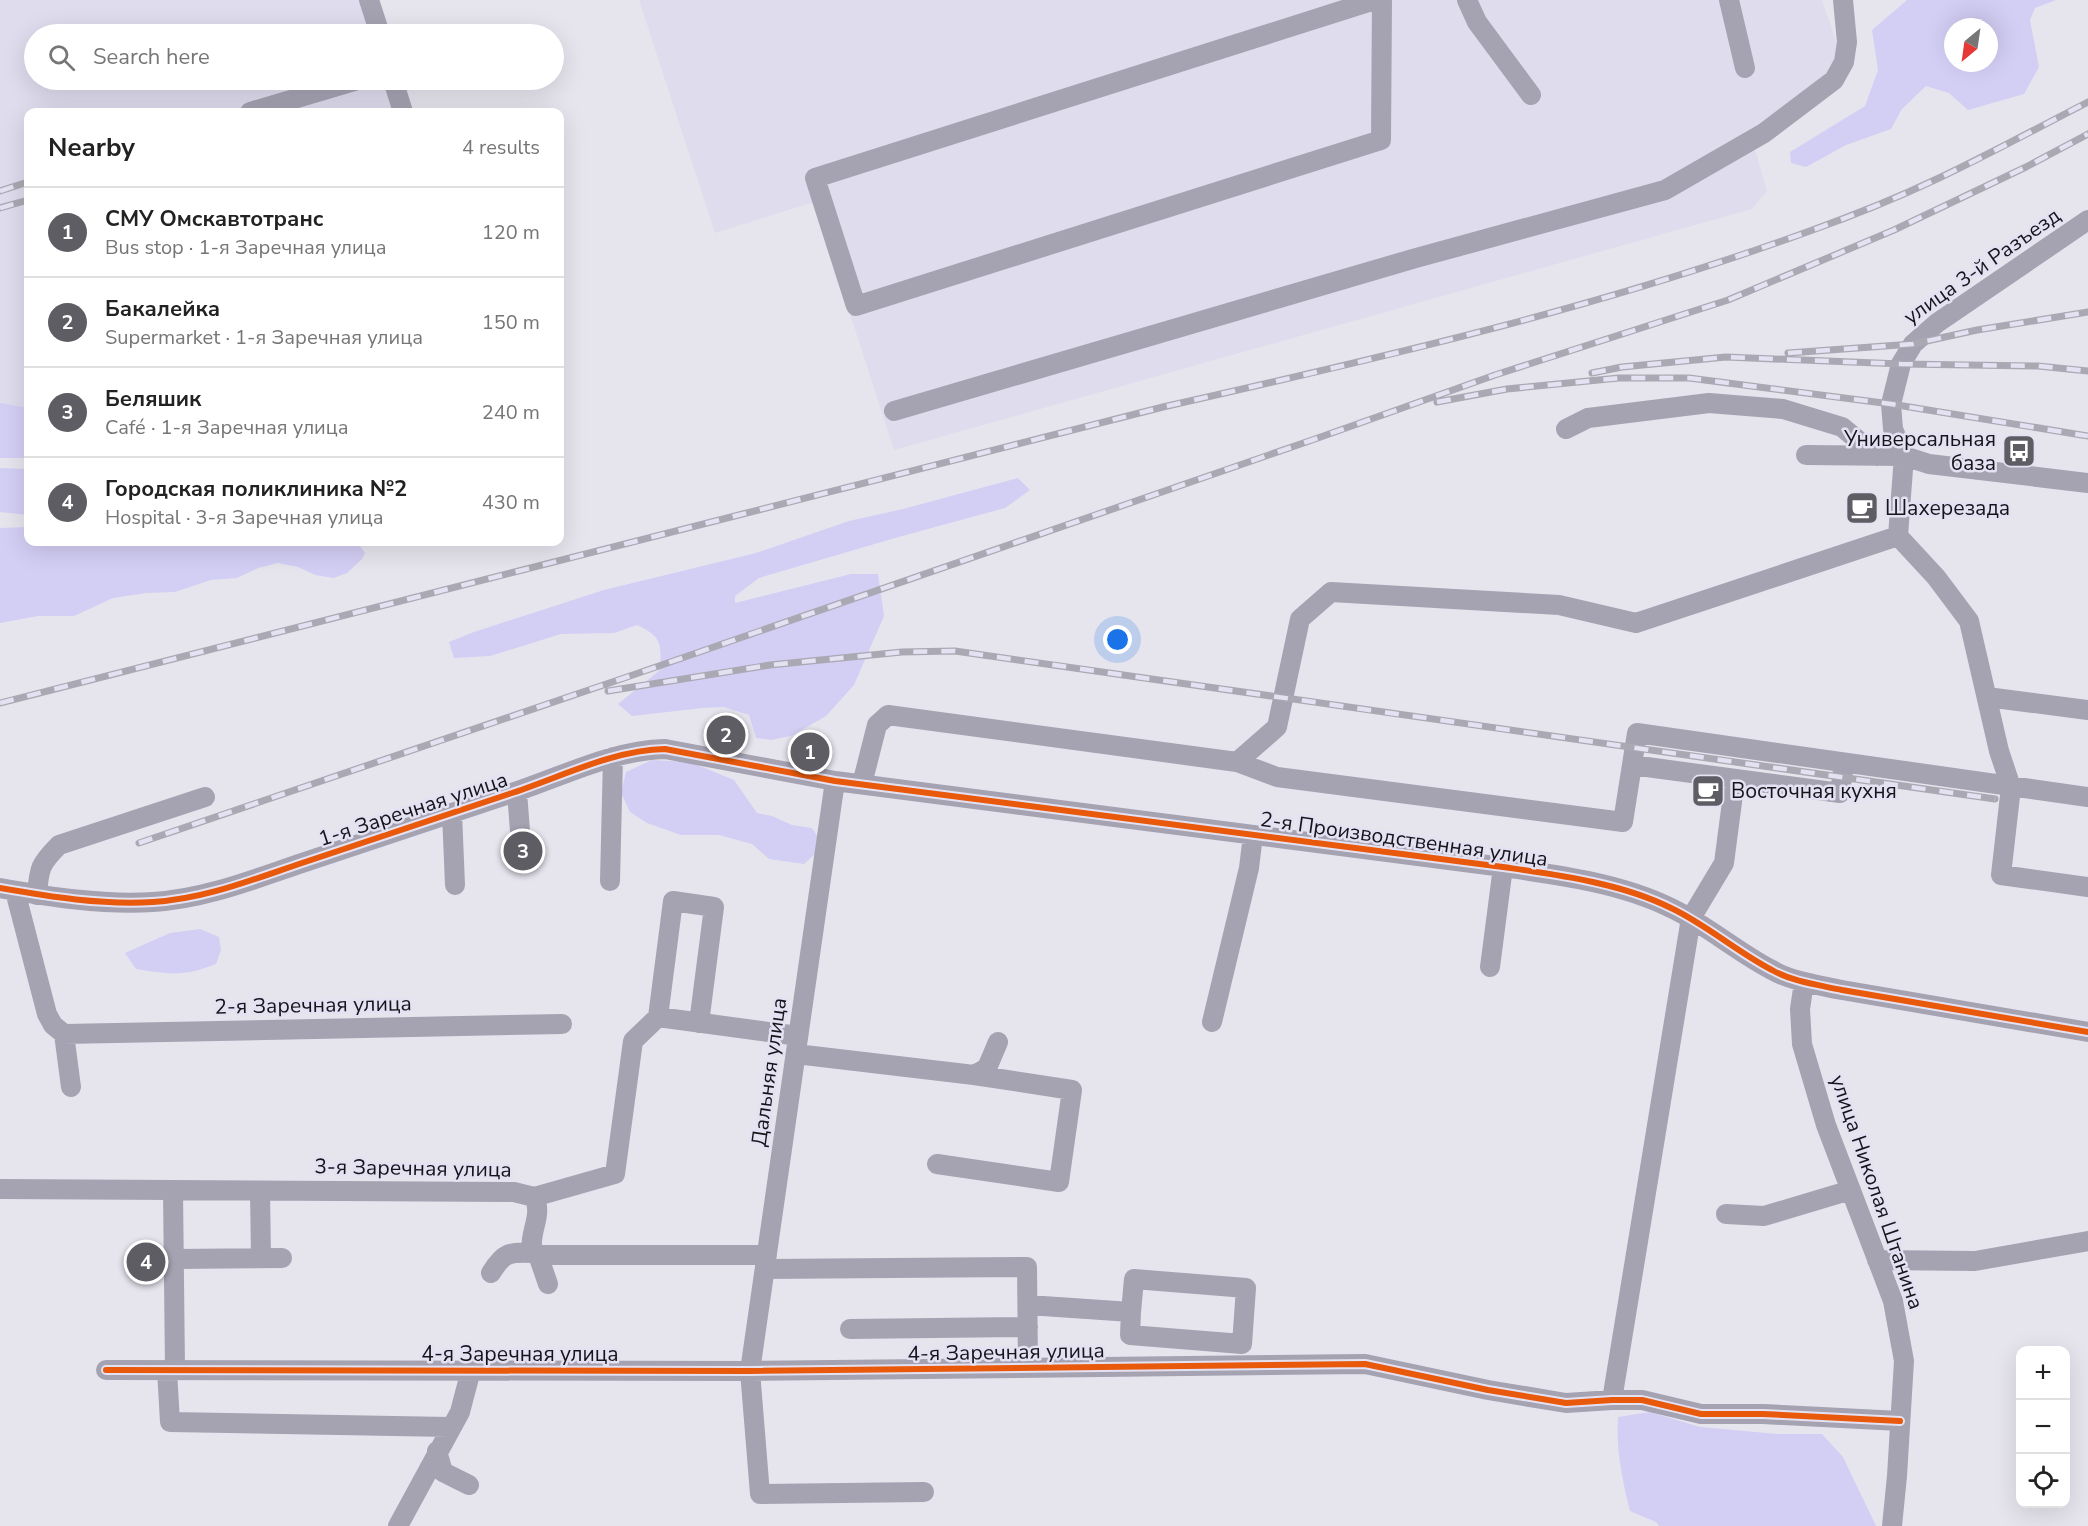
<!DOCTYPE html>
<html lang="en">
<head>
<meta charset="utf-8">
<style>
	:root { --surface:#fff; --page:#f6f6f6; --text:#222; --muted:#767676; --line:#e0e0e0; --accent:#5e5d64 }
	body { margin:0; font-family:"Nunito Sans",sans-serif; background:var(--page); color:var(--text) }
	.controls { position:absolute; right:18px; bottom:18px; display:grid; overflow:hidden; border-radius:12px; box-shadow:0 6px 24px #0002 }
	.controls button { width:54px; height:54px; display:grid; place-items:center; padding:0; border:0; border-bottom:2px solid var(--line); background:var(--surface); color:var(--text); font:30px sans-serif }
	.compass { position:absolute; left:1944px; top:18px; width:54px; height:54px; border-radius:50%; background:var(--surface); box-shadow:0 6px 24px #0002; rotate:209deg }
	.you { position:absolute; left:1118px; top:640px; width:21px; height:21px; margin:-15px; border:4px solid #fff; border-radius:50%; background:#1a73e8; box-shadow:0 0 0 9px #1a73e833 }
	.badge { display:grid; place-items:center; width:39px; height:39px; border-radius:50%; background:var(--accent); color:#fff; font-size:20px; font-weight:700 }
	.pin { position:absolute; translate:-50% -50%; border:3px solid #fff; box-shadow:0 2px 6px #0006 }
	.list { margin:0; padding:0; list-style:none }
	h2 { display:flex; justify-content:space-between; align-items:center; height:78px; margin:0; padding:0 24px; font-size:26px }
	h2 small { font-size:20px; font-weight:400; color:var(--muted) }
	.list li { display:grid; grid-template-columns:39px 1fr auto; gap:18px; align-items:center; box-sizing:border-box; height:90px; padding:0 24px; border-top:2px solid var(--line) }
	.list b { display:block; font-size:22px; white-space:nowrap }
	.list p { margin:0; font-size:20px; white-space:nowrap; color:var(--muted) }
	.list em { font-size:20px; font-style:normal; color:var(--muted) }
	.icon { flex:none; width:33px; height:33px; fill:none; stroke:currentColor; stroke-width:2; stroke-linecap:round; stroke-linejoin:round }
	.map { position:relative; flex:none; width:2088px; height:1526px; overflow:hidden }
	.search { position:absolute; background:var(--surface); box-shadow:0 6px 24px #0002; left:24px; top:24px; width:540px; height:66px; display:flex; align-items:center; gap:15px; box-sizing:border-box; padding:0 21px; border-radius:33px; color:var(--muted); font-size:22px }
	.panel { position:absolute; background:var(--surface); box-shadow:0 6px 24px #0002; left:24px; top:108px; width:540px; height:438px; border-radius:12px }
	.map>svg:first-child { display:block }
	.built { fill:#dedced }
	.green { fill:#d3cef4; fill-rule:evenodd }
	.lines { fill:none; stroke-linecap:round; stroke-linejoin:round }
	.minor { stroke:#a5a2b2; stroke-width:20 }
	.rail-casing { stroke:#aaa9b3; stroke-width:7 }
	.rail { stroke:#e3e1f2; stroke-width:4.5; stroke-dasharray:14; stroke-linecap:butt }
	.cycleway-casing { stroke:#e3e1f2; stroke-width:10 }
	.cycleway { stroke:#e8590c; stroke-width:6 }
	.labels { text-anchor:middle; stroke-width:5; stroke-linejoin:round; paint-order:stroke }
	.street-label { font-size:21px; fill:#14141a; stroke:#e3e1f2 }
	.poi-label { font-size:21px; fill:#14141a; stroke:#e3e1f2; text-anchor:start }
</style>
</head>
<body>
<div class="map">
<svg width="2088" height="1526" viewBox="0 0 2088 1526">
	<rect width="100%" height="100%" fill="#e6e5ee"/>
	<!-- built -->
	<path class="built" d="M0,0H359L370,34H34V80H383L394,112H28V427L0,429Z
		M639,0H1822L1838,47V62L1828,78L1750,132L1767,191L1752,209L894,450L814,202L715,233Z"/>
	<!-- green -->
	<path class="green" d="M1907,0H2056L2035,8L2030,20L2039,67L2024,94L1968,110L1949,93L1926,86L1902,109L1891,129L1846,145L1806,167L1791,163L1790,152L1865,106L1878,70L1872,30ZM1953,27H1989V63H1953Z
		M0,403L28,408V458H0Z
		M0,468L28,469V515L0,512Z
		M1018,478L1030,490L1005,508L895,538L759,578L735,596V603L851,574H878L884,616L854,685L826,716L791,736L771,740L756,738L749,715L724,707L703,708L632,716L618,704L660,670C661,645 663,637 637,625L614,633L561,634L490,656L454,658L449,642L474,632L604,590L756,553L849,521L903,509Z
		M28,527V542H357L365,553L362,559L347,573L334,578L315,575L298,567L278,563L258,568L237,578L211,580L175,592L146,593L113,598L74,616H38L0,623V528Z
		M652,760L690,762L734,780L757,813L772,816L792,825L812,828L819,839L815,854L804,864L769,859L752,844L719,835H681L647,823L630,812L621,793L626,772Z
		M200,929L219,937L221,950L216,964C184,977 169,974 136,969L125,953L170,933Z
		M1650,1412L1700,1427L1778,1434H1822L1843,1457L1876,1526H1659L1656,1522L1630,1511C1622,1479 1616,1450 1618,1417Z"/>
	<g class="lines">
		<!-- minor -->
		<path class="minor" d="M369,0L380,34
			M1375,0L815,178L856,306L1381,140L1382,0
			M1467,0L1477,22L1531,95
			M1729,0L1745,68
			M393,80L403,112
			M250,112L358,80
			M2088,220L1937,323L1913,344L1901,364L1891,404L1893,429L1904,456L1898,536L1936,577L1969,621L1999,751L2011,787L2001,875L2088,887
			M894,411L1416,258L1665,190L1764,133L1834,80L1844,62L1847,42L1843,0
			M1566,429L1588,418L1709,403L1783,409L1842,427L1877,456
			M1806,455L1904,456L1929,464L2088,483
			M1987,697L2088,710
			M1237,762L1277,777L1623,822L1637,733L2088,797
			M1632,765L1840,793L1844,763
			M835,781L750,1371L760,1494L924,1492
			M862,784L877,725L888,715L1237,762L1277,727L1300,619L1331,592L1559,605L1636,623L1898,536
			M517,792L520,831
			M452,813L455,885
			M610,881L613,757
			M0,888C51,897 101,905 153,902C205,899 254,879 302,863C371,840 440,817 509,794C559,778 612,750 665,749L835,781L1503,867C1558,875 1621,883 1671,908C1707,925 1737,952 1772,970C1793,982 1819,985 1842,990L2088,1032
			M15,891L47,1014L53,1025L64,1034L71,1087
			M37,895C39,868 40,864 59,845L205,797
			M1490,967L1503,867
			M1804,982L1800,1009L1802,1044L1826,1125L1893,1301L1904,1361L1897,1476L1892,1526
			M658,1017L798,1036
			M1212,1022L1249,868L1253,835
			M64,1034L562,1024
			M796,1054L974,1075L987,1068L998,1042
			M937,1164L1059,1182L1072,1090L974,1075
			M0,1189L514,1192L534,1197C544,1216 527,1234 533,1253L538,1255H767
			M173,1190L175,1370
			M260,1191L261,1258
			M534,1197L615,1174L633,1041L658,1017L673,901L714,907L699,1023
			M1726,1214L1764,1216L1851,1190
			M538,1255L548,1284
			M174,1259L282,1258
			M1877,1260L1975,1261L2088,1241
			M765,1269L1027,1267L1028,1368
			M491,1273C504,1252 509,1252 533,1253
			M1028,1305L1131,1312L1134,1279L1246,1288L1242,1344L1130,1335L1131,1312
			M850,1329L1028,1327
			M106,1370L750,1371L1365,1364L1488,1390L1566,1403L1612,1400H1642L1701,1414H1763L1900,1421
			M167,1370L170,1422L450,1427
			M1612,1400L1691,918L1724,863L1735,779
			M437,1451L443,1472L469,1485
			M398,1526L460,1412L471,1370"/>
		<!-- rail casing -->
		<g class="rail-casing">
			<path id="rail" d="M0,191L28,182
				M0,208L28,200
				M1788,353L1913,344L1977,330L2088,312
				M1592,373L1622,367L1726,357L1901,364L2038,366L2088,371
				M1437,402L1507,389L1619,378H1689L1891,404L2088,436
				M608,691L770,665L902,652L955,651L1995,799
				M0,703L1163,407C1380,358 1598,308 1807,232C1852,216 1897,198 1939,178C1990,154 2039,127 2088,102
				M139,843L627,677L1315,439L1495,375L1728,300L1894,230L2026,167L2088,134"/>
		</g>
		<!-- rail -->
		<use href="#rail" class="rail"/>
		<!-- cycleway casing -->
		<g class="cycleway-casing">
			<path id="cycleway" d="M0,888C51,897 101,905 153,902C205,899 254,879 302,863C371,840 440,817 509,794C559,778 612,750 665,749L835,781L1503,867C1558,875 1621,883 1671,908C1707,925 1737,952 1772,970C1793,982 1819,985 1842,990L2088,1032
				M106,1370L750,1371L1365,1364L1488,1390L1566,1403L1612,1400H1642L1701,1414H1763L1900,1421"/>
		</g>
		<!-- cycleway -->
		<use href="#cycleway" class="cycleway"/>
	</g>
	<!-- icons -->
	<defs>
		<g id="bus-square" transform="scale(1.725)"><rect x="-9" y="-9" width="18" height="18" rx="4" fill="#5e5d64" stroke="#e3e1f2"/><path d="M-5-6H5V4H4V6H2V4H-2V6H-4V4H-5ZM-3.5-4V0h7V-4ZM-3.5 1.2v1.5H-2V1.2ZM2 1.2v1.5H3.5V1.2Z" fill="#fff"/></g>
		<g id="cafe-square" transform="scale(1.725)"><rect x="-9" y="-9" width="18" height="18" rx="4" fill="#5e5d64" stroke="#e3e1f2"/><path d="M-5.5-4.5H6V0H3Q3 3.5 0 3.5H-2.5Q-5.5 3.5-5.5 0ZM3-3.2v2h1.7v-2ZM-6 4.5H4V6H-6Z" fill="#fff"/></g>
	</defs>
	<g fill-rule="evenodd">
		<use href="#bus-square" x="2019" y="451"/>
		<use href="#cafe-square" x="1862" y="508"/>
		<use href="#cafe-square" x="1708" y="791"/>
	</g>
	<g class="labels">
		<!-- street labels -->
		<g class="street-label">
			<text transform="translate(1982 266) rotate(-35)" y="7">улица 3-й Разъезд</text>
			<text transform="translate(413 809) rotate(-18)" y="7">1-я Заречная улица</text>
			<text transform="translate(1404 839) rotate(8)" y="7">2-я Производственная улица</text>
			<text transform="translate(313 1005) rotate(-1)" y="7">2-я Заречная улица</text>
			<text transform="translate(769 1072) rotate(-82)" y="7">Дальняя улица</text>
			<text transform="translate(413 1168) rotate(1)" y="7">3-я Заречная улица</text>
			<text transform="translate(1877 1192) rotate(71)" y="7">улица Николая Штанина</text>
			<text transform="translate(1006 1352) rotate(-1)" y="7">4-я Заречная улица</text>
			<text x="520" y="1361">4-я Заречная улица</text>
		</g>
		<!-- poi labels -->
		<g class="poi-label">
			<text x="1996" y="446" text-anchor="end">Универсальная<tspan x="1996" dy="24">база</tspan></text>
			<text x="1885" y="515">Шахерезада</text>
			<text x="1731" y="798">Восточная кухня</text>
		</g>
	</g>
</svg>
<div class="controls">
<button>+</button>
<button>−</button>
<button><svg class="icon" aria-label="locate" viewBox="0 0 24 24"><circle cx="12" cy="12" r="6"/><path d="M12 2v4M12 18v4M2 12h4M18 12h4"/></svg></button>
</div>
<svg class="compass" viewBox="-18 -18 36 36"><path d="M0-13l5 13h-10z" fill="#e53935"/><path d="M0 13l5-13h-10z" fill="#767676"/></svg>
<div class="you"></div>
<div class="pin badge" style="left:810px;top:752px">1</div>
<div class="pin badge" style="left:726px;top:735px">2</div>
<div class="pin badge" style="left:523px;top:851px">3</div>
<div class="pin badge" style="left:146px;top:1262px">4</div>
<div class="search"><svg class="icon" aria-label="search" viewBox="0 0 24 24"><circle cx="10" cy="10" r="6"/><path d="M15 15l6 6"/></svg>Search here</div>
<section class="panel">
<h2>Nearby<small>4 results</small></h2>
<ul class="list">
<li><span class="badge">1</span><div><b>СМУ Омскавтотранс</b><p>Bus stop · 1-я Заречная улица</p></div><em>120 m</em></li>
<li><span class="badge">2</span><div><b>Бакалейка</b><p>Supermarket · 1-я Заречная улица</p></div><em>150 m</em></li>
<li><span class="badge">3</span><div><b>Беляшик</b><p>Café · 1-я Заречная улица</p></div><em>240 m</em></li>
<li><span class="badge">4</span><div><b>Городская поликлиника №2</b><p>Hospital · 3-я Заречная улица</p></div><em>430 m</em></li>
</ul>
</section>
</div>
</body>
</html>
